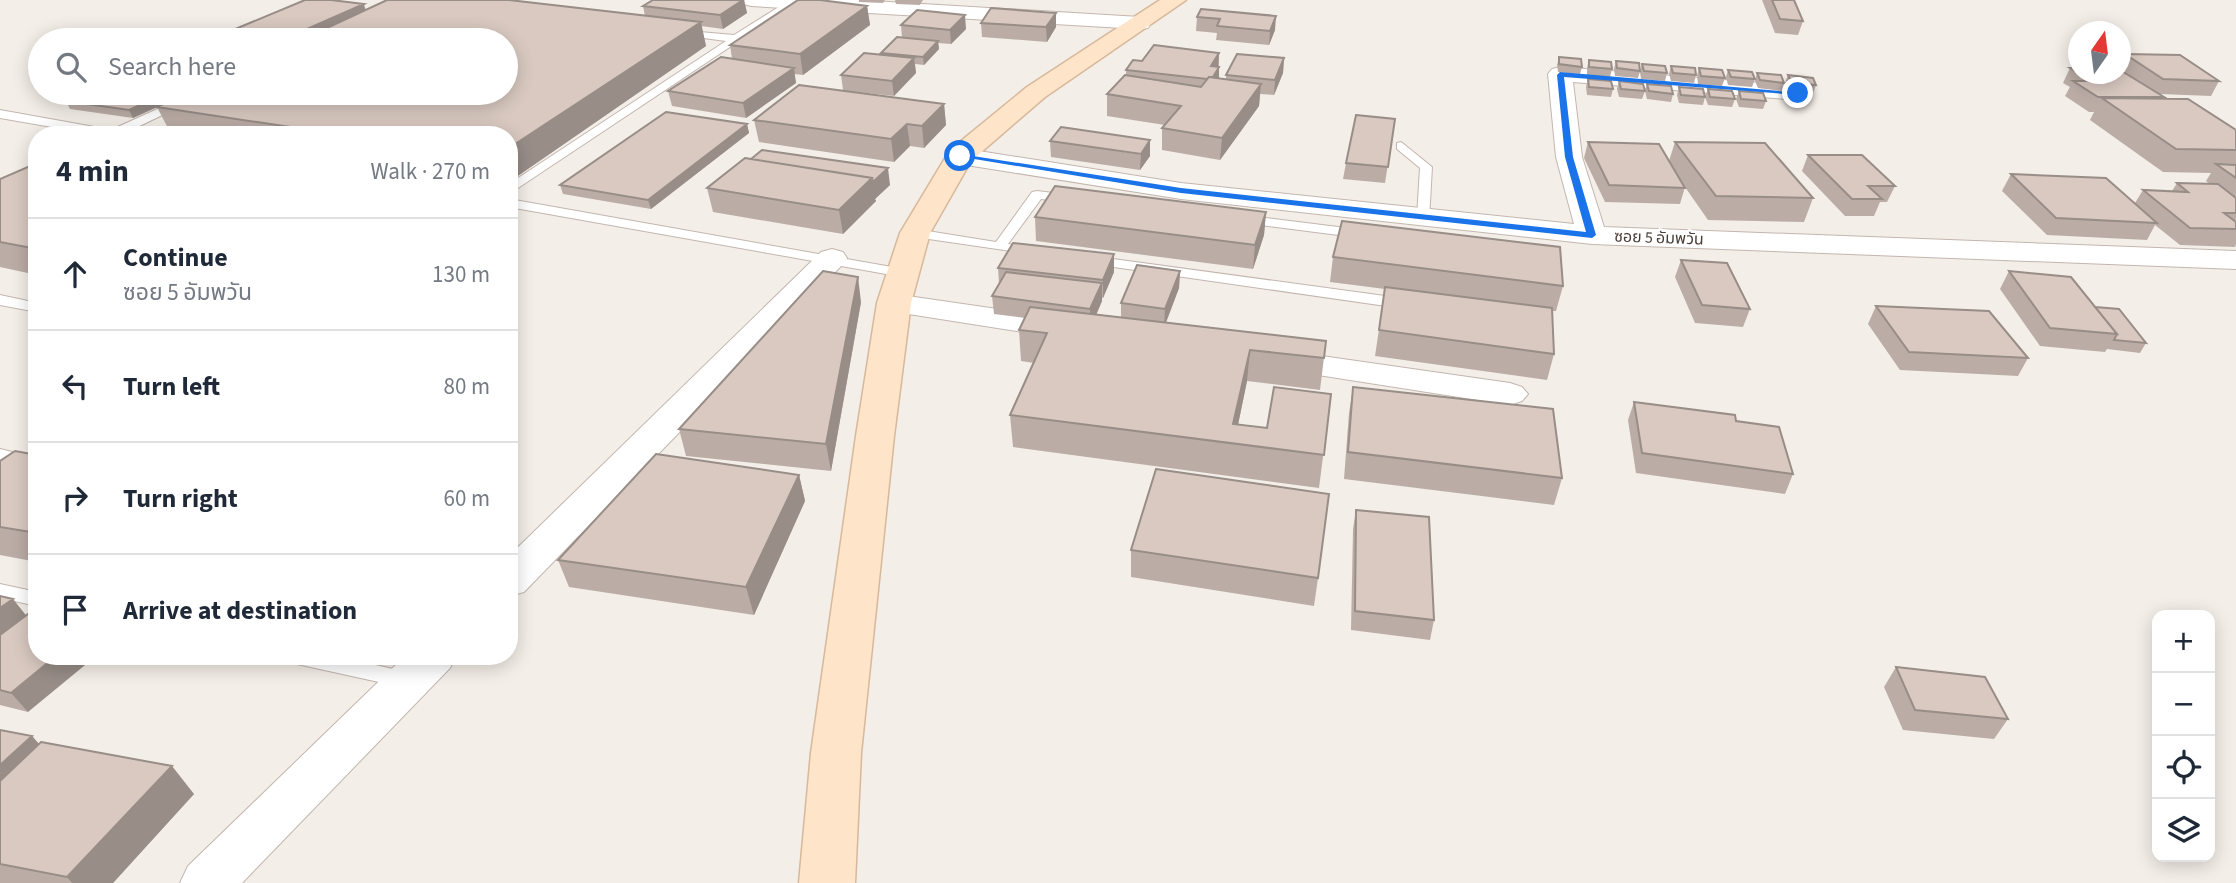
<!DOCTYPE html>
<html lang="en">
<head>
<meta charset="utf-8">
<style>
	:root { --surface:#fff; --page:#f6f6f7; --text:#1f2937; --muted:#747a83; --line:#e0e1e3 }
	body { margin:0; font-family:"Source Sans 3","Noto Sans Thai",sans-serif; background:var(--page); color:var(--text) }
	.controls { position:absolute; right:21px; bottom:21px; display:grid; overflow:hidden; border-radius:14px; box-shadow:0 4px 18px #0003 }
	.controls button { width:63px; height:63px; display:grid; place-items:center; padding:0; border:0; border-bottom:2px solid var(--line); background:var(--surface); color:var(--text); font:35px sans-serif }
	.compass { position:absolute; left:2068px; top:21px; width:63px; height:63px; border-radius:50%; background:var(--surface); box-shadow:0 4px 18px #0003; rotate:14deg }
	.stop { position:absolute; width:21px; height:21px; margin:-16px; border:5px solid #1a73e8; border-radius:50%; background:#fff }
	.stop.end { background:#1a73e8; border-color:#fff; box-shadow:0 2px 7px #0008 }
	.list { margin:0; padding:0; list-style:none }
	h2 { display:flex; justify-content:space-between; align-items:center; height:91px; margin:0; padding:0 28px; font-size:30px }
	h2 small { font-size:23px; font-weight:400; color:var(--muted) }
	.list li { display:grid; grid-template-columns:46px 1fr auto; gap:21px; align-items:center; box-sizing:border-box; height:112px; padding:0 28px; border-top:2px solid var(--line) }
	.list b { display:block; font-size:26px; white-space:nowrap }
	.list p { margin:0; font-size:23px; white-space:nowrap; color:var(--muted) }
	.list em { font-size:23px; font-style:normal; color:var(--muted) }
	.icon { flex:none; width:38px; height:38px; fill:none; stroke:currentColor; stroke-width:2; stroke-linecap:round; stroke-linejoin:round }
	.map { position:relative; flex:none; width:2236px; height:883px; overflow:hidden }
	.search { position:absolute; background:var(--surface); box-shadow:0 4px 18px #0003; left:28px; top:28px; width:490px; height:77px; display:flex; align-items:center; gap:18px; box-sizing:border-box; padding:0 24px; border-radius:38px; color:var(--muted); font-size:26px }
	.panel { position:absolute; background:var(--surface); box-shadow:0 4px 18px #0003; left:28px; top:126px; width:490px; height:539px; border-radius:28px }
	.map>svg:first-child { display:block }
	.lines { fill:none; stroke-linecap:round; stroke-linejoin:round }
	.lane-casing { stroke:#c3b6ae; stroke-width:2 }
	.street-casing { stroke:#c3b6ae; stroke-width:2 }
	.secondary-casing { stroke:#d7b89b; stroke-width:3 }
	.lane { fill:#fff; fill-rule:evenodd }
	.street { fill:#fff; fill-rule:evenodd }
	.secondary { fill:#fee4c8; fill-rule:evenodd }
	.wall { fill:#bbada6 }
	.shaded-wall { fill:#988d87 }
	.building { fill:#d9c9c1; stroke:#988d87; stroke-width:2 }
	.route { fill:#1a73e8 }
	.labels { text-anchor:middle; stroke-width:5; stroke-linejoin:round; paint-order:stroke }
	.far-street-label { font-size:16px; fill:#483d37; stroke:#fff }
</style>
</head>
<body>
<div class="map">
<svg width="2236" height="883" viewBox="0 0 2236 883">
	<rect width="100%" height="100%" fill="#f4eee8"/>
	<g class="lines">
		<!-- lane casing -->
		<g class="lane-casing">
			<path id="lane" d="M790,0L795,3L793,5L509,194V184L726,41L681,35L677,34V30L734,35Z
				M193,93H208L125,133L126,135H98L0,118V110L111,130Z
				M1401,142L1432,167L1429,220L1424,221L1417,217L1420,168L1397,149V143Z
				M1037,191L1070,195L1077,199L1070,203L1041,199L1008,244L1038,249V255L915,237L908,233L915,229L996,242L1032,192Z
				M509,199L903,269L910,273L903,277L509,207Z
				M1241,215L1362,230L1369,234L1362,238L1236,222V216Z
				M1091,256L1407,299L1415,304L1407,309L1086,263L1084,260Z
				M0,295L37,303V312L0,305Z
				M0,449L37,458V470L0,461Z
				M0,584L37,592V606L0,598Z
				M287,656H336L406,672L414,674L417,680L414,686L406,688L297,664L289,662Z"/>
		</g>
		<!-- street casing -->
		<g class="street-casing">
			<path id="street" d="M741,0H856L1140,17L1148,18L1151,23L1148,28L1140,29L751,6L744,4Z
				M1560,67L1799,86L1807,88L1811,93L1807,98L1799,100L1573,82L1582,157L1604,227L2236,251V269L1592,244L1181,199L960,164L951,162L947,156L951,150L960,148L1181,183L1574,224L1556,157L1548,74L1552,69Z
				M832,249L843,252L847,258L843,264L524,592L509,596V556L821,252Z
				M894,294L1073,320L1085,323L1089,330L1085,337L1073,340L883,310L878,303L883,296Z
				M1273,349L1510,383L1522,387L1528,394L1522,401L1510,405L1261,366L1256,359L1261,352Z
				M405,656H456L450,668L242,883H180L188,866Z"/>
		</g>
		<!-- secondary casing -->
		<g class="secondary-casing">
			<path id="secondary" d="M1160,0H1186L1045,97L971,161L930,233L911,303L894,436L861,753L855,883H799L811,753L856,436L877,303L900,233L950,150L1027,87Z"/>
		</g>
		<!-- lane -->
		<use href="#lane" class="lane"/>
		<!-- street -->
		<use href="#street" class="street"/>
		<!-- secondary -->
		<use href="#secondary" class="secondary"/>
	</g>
	<!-- wall -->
	<path class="wall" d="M653,0H744L747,13L723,29L701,26L706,46L509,182V135H176L171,134L157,107L366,10L645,16L643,6Z
		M859,0H885L883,3L859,2Z
		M895,0H923L920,5L896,4Z
		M1762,0H1794L1803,21L1798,35L1775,33Z
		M867,6L870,25L803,75L794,74L796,83L746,118L672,106L668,91L732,59L730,45Z
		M1201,9L1275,30L1269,45L1216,40L1217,33L1196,31L1197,17Z
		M1056,13V27L1047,42L982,37L981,23Z
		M901,25L966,29L951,44L938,43L939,49L924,65L915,64L916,73L894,96L848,91L944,104L946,125L924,148L910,146L894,162L759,142L754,120L843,90L841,75L881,55V53L902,38Z
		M1219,53V78L1226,79V75L1284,58L1283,73L1274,95L1260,94L1259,106L1220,160L1162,150V128L1165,125L1107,116V94L1126,75V70L1142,61Z
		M2125,54L2219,81L2211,96L2160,94L2164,97L2162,99L2236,130V244L2235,247L2180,245L2155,225L2147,240L2047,235L2002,191L2011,174L2135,203L2143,190L2172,191L2177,183L2210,184L2206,181L2211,173L2163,172L2090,120L2094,112H2089L2065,96L2070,87L2063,83L2070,68L2120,74V63Z
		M1559,57L1582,67L1580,74L1558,72L1557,65Z
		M1589,60L1612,69L1610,77L1587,75V68Z
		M1616,61L1640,71L1638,78L1615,76L1614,69Z
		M1642,64L1667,73L1665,81L1641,79L1640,72Z
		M1671,66L1696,75L1694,83L1671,81L1669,74Z
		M1699,68L1725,78L1722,86L1698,84L1697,76Z
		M1728,70L1755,79L1752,87L1728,85L1726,77Z
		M1757,73L1784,83L1782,91L1758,88L1755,81Z
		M1788,75L1816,85L1813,93L1789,91L1785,83Z
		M1588,79L1613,89L1611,97L1587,95L1586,87Z
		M1619,81L1645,91L1642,99L1619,97L1617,89Z
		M1647,84L1673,94L1671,102L1647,99L1645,91Z
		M1679,87L1705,96L1708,89L1735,99L1732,107L1708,105L1705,97L1703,105L1679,103L1677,95Z
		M1739,91L1766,101L1763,109L1739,107L1736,99Z
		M188,93L133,118L70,109L66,101Z
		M1395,119L1385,183L1343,179L1346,163Z
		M747,124L749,133L651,209L563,194L560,185Z
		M1050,141L1150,156L1140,170L1051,157Z
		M1588,142L1669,161L1675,142L1813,198L1804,222L1708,220L1685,187L1680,204L1605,202L1584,158Z
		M1808,155L1895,186L1887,202H1880L1874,216H1845L1802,171Z
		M37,163V275L0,267V179Z
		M890,185L875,199L876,201L843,234L713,212L707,188Z
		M1266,212L1264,235L1253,269L1036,241L1035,217Z
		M1333,257L1563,286L1556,311H1552L1554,354L1547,380L1375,356L1385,289L1330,282Z
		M1681,260L1750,309L1743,327L1695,323L1675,277Z
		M998,268L1114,272L1103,298H1102V301L1096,315L1121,318V303L1180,271L1179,288L1166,323L1326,341L1320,390L1247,381L1238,425L1267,428L1331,394L1319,488L1013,447L1010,415L1034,363L1021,361L1019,330L1025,318L994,314L992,296L999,284Z
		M2009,271L2095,307L2146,343L2140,353L2107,349L2105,352L2040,346L2000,289Z
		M861,302L831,471L686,456L679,429Z
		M1876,306L2028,358L2018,376L1900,370L1868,324Z
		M1353,387L1562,478L1554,505L1344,479L1349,413Z
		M1634,402L1736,421L1793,474L1785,494L1636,473L1628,420Z
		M37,455V562L0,555V461Z
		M799,475L805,501L754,615L569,587L558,560Z
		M1356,510L1434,620L1430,640L1351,630L1353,529Z
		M1131,550L1318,578L1314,606L1131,577Z
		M0,596L28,712L0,705Z
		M1896,667L2008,719L1994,739L1903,730L1884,687Z
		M0,730L32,736L39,744L194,794L113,883H0Z"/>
	<!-- shaded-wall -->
	<path class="shaded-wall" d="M743,0H744L747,13L723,29L720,15Z
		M364,4L366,12L303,40H282Z
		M867,6L870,25L803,75L800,54Z
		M1056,13V27L1047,42L1046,27Z
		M965,15L966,29L951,44L950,30Z
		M1276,16L1275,30L1269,45L1270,31Z
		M701,22L706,46L509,182V148Z
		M938,41L939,49L924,65L923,57Z
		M1219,53L1218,67L1211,66Z
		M914,58L916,73L894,96L892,81Z
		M1284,58L1283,73L1274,95L1275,80Z
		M1219,67V82L1211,80Z
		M794,68L796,83L746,118L743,103Z
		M1261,84L1259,106L1220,160L1222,138Z
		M167,93H188L133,118L129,110Z
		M944,104L946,125L924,148L922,126Z
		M747,124L749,133L651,209L648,200Z
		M907,124L910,146L894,162L891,139Z
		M1150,140V156L1140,170L1141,154Z
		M888,168L890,185L875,199L876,201L843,234L839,210L872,178Z
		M1266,212L1264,235L1253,269L1255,245Z
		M1114,254V272L1103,298V280Z
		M1180,271L1179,288L1164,327L1165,309Z
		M858,277L861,302L831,471L826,444Z
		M1102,283V301L1091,327L1090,309Z
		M1250,350L1247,381L1234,444L1233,424Z
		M799,475L805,501L754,615L746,587Z
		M13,599L29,619L0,641V608Z
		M56,656H96L28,712L11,693Z
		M32,736L56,764L0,817V765Z
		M172,766L194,794L113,883H72L67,877Z"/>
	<!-- building -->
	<path class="building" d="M305,0H331L364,4L282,40H209Z
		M387,0H509L701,22L509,148V135H343L157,107L188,93H506V40H301Z
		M653,0H743L720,15L643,6Z
		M798,0H820L867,6L800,54L730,45Z
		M1772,0H1794L1803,21L1780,19Z
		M991,8L1056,13L1046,27L981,23Z
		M1201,9L1276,16L1270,31L1217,26L1220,19L1197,17Z
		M917,10L965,15L950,30L901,25Z
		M897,37L938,41L923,57L881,53Z
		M1154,45L1219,53L1211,66L1219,67L1213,77H1209L1207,79L1126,70L1133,60L1142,61Z
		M864,53L914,58L892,81L841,75Z
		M1237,54L1284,58L1275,80L1226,75Z
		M2125,54L2180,55L2219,81L2163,79Z
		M721,57L794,68L743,103L668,91Z
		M1559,57L1581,59L1582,67L1559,64Z
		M1589,60L1611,62L1612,69L1589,67Z
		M1616,61L1639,63L1640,71L1617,68Z
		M1642,64L1665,66L1667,73L1644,71Z
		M1671,66L1695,68L1696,75L1673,73Z
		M1699,68L1722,70L1725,78L1701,76Z
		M2070,68H2078V73Z
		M1728,70L1752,72L1755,79L1731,77Z
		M2120,70L2164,97H2098L2073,81H2090L2079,74H2120Z
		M1757,73L1781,75L1784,83L1760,80Z
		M1125,75L1201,87L1209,77L1261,84L1222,138L1162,128L1181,106L1107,94Z
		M1788,75L1813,78L1816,85L1792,83Z
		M1588,79L1611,81L1613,89L1589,87Z
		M1619,81L1643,84L1645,91L1621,89Z
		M1647,84L1671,86L1673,94L1649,91Z
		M799,85L944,104L922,126L907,124L891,139L754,120Z
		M1679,87L1703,89L1705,97L1681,95Z
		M1708,89L1732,91L1735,99L1710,97Z
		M1739,91L1763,93L1766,101L1741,99Z
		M86,93H167L129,110L66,101Z
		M2102,98L2188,99L2236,130V150L2176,149Z
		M666,112L747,124L648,200L560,185Z
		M1356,115L1395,119L1388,167L1346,163Z
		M1061,127L1150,140L1141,154L1050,141Z
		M1588,142L1659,144L1685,188L1609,185Z
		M1675,142L1765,143L1813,198L1716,196Z
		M762,150L888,168L873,182L872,178L751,159Z
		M1808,155H1862L1895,186H1868L1882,199H1852Z
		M745,158L872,178L839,210L707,188Z
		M37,163V249L0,242V179Z
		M2216,164L2236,165V178Z
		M2011,174L2106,178L2157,223L2056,218Z
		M2177,183L2218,184L2236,198V213H2224L2236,222V229L2190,228L2143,190L2188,192Z
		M1055,186L1266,212L1255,245L1035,217Z
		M1342,221L1560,247L1563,286L1333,257Z
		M1013,243L1114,254L1103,280L998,268Z
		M1681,260L1727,263L1750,309L1702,305Z
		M1137,265L1180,271L1165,309L1121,303Z
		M823,271L858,277L826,444L679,429Z
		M2009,271L2071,277L2117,334L2050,328Z
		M1006,272L1102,283L1090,309L992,296Z
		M1385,287L1552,308L1554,354L1379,330Z
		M1876,306L1989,311L2028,358L1909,352Z
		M1030,307L1326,341L1324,358L1250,350L1233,424L1267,428L1274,387L1331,394L1324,455L1010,415L1047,333L1019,330Z
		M2095,307L2119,309L2146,343L2114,340L2117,334Z
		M1353,387L1553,409L1562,478L1348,452Z
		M1634,402L1735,415L1736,421L1779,427L1793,474L1642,453Z
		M15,451L37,455V533L0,527V461Z
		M656,454L799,475L746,587L558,560Z
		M1156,469L1329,494L1318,578L1131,550Z
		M1356,510L1429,517L1434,620L1355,611Z
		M0,596L13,599L0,608Z
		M36,608L37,656H56L11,693L0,690V635Z
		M1896,667L1985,677L2008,719L1915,710Z
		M0,730L32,736L0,765Z
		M41,742L172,766L67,877L0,864V781Z"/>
	<!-- route -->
	<path class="route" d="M1560,72L1802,93L1798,95L1564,77L1573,157L1596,235L1592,238L1181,193L956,156L960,154L1181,188L1586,232L1565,157L1557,75Z"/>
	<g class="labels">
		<!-- far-street labels -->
		<g class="far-street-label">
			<text transform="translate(1659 237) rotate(2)" y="6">ซอย 5 อัมพวัน</text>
		</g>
	</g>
</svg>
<div class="controls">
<button>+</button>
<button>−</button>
<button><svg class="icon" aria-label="locate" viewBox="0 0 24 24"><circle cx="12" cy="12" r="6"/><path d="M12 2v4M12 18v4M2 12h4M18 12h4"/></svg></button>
<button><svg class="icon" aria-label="layers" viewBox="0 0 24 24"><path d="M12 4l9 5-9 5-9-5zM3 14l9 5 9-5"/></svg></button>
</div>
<svg class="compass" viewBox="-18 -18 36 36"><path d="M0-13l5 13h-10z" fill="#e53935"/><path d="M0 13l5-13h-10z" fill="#747a83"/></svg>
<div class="stop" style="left:960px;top:156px"></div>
<div class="stop end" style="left:1798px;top:93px"></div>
<div class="search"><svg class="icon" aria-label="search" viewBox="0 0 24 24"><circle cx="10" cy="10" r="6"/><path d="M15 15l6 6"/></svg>Search here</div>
<section class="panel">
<h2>4 min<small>Walk · 270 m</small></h2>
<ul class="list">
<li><svg class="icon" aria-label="ahead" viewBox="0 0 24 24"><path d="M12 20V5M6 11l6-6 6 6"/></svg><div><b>Continue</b><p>ซอย 5 อัมพวัน</p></div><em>130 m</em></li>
<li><svg class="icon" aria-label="left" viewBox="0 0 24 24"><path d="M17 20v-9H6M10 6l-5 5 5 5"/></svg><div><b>Turn left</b></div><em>80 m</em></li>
<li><svg class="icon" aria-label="right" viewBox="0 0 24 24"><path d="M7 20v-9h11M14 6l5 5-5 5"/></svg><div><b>Turn right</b></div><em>60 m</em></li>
<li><svg class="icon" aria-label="arrive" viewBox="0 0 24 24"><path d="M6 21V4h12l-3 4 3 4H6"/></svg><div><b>Arrive at destination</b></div></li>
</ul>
</section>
</div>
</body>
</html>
